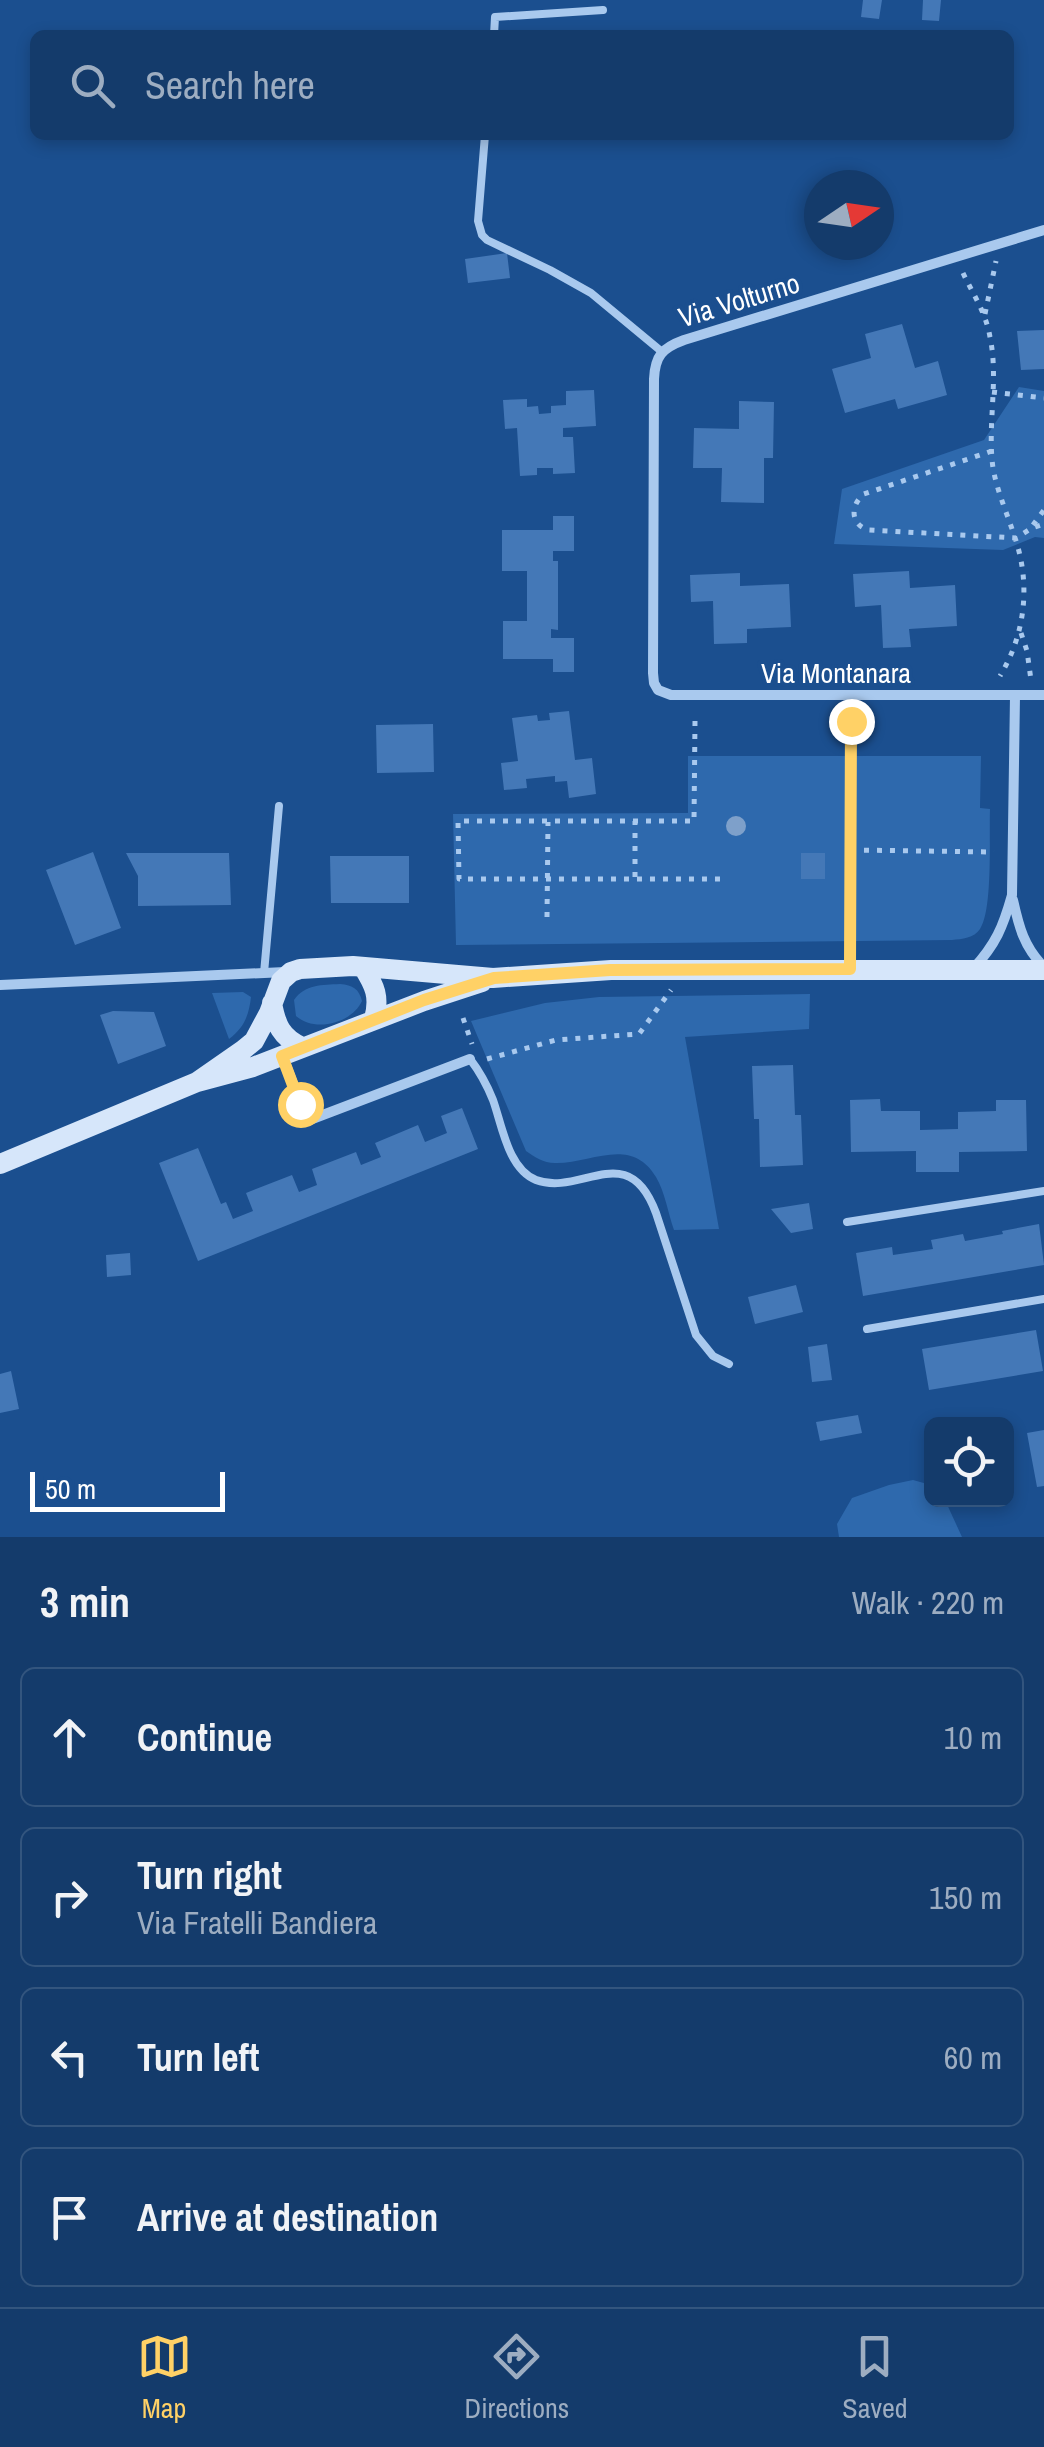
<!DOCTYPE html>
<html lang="en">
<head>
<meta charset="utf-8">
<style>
	:root { --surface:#143b6b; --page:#214673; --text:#f1f3f6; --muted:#9dadc1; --line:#33557e; --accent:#ffd166 }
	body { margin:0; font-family:"Archivo Narrow",sans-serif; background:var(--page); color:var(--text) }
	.controls { position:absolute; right:30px; bottom:30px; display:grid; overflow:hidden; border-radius:15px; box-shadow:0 5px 15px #0003 }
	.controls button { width:90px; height:90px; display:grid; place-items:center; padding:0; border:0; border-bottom:2px solid var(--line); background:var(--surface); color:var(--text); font:50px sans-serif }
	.compass { position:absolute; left:804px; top:170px; width:90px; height:90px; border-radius:50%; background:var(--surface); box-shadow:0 5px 15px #0003; rotate:77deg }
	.scale { position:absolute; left:30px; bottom:25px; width:195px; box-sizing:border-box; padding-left:10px; border:5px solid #fff; border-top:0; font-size:28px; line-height:35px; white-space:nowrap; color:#fff; -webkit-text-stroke:8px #1b4f8f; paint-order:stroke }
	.stop { position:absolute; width:30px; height:30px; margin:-22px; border:8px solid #ffd166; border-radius:50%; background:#fff }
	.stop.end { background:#ffd166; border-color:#fff; box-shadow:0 2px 10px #0008 }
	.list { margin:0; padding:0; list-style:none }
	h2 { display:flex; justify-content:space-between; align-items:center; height:130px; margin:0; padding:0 40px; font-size:42px }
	h2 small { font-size:32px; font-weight:400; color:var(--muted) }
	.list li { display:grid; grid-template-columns:65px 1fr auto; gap:30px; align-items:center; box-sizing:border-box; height:140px; margin:0 20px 20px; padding:0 20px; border:2px solid var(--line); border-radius:15px }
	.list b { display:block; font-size:38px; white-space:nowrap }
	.list p { margin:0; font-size:32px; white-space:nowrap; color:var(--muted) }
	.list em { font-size:32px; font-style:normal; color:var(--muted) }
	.icon { flex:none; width:55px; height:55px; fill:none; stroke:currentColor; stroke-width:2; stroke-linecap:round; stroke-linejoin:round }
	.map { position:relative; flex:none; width:1044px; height:1537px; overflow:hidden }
	.search { position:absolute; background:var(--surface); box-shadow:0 5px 15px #0003; left:30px; right:30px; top:30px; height:110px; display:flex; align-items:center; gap:25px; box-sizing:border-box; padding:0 35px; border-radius:15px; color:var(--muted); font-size:38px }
	.sheet { height:770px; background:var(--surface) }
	nav { display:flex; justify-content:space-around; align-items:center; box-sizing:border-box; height:140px; border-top:2px solid var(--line); background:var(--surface); font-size:28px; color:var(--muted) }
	nav a { display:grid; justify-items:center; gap:5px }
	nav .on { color:var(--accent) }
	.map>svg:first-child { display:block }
	.green { fill:#2e69ad }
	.building { fill:#4478b7 }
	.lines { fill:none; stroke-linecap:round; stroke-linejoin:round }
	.path { stroke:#a9c9ee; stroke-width:5; stroke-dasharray:5 8; stroke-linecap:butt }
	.lane { stroke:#a9c9ee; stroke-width:8 }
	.street { stroke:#a9c9ee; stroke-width:10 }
	.secondary { stroke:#d6e6fa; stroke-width:20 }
	.tree { fill:#7ea0ca }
	.route { stroke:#ffd166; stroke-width:12 }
	.labels { text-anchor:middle; stroke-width:8; stroke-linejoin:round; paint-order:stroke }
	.street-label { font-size:28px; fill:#fff; stroke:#1b4f8f }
</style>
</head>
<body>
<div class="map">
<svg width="1044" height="1537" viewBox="0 0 1044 1537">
	<rect width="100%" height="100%" fill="#1b4f8f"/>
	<!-- green -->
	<path class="green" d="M1019,387L1044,391V538L1035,537L1003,550L834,544L842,489L984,440Z
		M688,756H981L980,808L990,809C989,835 993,910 980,929C974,938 962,939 952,940L456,945L453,814L688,813Z
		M340,984C353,985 359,989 362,1001C352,1023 315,1033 296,1016L294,1000C305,984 322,985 340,984Z
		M243,992L251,997C249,1015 244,1028 229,1039L212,993Z
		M810,994L809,1029L685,1037L719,1229L674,1230C668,1213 665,1192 656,1177C631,1135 590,1164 555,1163C543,1163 535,1157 526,1151L471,1021L545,1003L599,997Z
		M913,1480L931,1485L932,1500H945L962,1537H839L837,1524L852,1498L889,1485Z"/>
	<!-- building -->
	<path class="building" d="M863,0H882L879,19L861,17Z
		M923,0H941L939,21L922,20Z
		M507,253L510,278L468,283L465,259Z
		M902,324L915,368L938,361L947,395L898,409L895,399L845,413L832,369L871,358L865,334Z
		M1044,330V369L1021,370L1017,331Z
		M594,390L596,426L563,428V437H573L575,473L553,474V468H537V475L520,476L517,428L505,429L503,400L527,399V407L538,406L539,414L551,413V406L566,405V391Z
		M739,401L774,402L773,458H764V503L721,502L722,468H693L694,428L739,429Z
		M553,516H574V551H553V561H558V630L551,629V638H574V672H553V659H503V621H527V571H502V530H553Z
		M909,571L910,588L955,585L957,626L909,629L911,647L883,648L881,605L855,607L853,574Z
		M740,573V586L789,584L791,627L747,629V643L714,644L713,601L691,602L690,575Z
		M569,711L575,760L592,758L596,794L569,798L567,781L555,782V776L526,779L527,788L504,790L501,763L518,761L512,718L537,715L538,721L550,720L549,713Z
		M433,724L434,772L377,773L376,725Z
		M93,852L121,928L75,945L46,870Z
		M126,853H229L231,905L138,906V876Z
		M801,853H825V879H801Z
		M330,856H409V903H331Z
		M113,1011L154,1012L166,1046L118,1064L100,1015Z
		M793,1065L795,1115H801L803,1165L760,1167L759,1119H754L752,1066Z
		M880,1099L881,1111H920V1130L958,1129V1112L996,1111V1100H1026L1027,1151L959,1152V1172H916V1151L851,1152L850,1100Z
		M462,1108L478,1149L198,1261L159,1163L198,1148L221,1204L226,1202L233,1219L253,1211L246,1193L292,1175L299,1192L317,1185L312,1169L356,1152L361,1165L381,1157L375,1143L418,1125L425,1142L447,1133L441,1116Z
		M809,1203L813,1229L791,1233L771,1209Z
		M1039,1224L1044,1265L863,1296L856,1253L892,1247L893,1255L933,1249L931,1240L963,1234L965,1241L1003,1234L1002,1231Z
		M130,1253L131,1275L107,1277L106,1255Z
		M796,1285L803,1312L755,1324L748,1297Z
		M1036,1330L1043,1371L929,1390L922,1349Z
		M827,1344L832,1380L812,1382L808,1347Z
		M11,1371L19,1409L0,1413V1374Z
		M858,1415L862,1433L820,1441L816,1422Z
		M1044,1430V1486L1037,1487L1027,1433Z"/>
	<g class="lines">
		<!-- path -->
		<path class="path" d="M963,273C973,294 986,313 990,337C999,380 987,425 993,468C997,491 1007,513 1014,535C1031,582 1026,633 1000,676
			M985,314L996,261
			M992,392L1044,398
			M992,451L864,494C850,505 850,525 869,530L1016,538L1032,528L1044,524
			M1033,525L1044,510
			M1021,633L1027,651L1031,680
			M695,721L694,821H458L459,879H720
			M851,850L994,852
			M635,877V821
			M547,917L548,822
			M850,948L851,721
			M463,1018L472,1044
			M487,1059L556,1040L639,1034L671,990"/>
		<!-- lane -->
		<path class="lane" d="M494,35L495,17L603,10
			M485,135L478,221L482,235L487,240L550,270L591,293L661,351
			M264,973L279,806
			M470,1059C480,1072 487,1085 493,1100C502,1125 508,1169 536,1180C581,1197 628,1137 656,1213L696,1335L713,1356L729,1364
			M847,1222L1044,1191
			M867,1329L1044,1299"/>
		<!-- street -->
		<path class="street" d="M1044,230L684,340C662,348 655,356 654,379L653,673L654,683L658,690L671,695H1044
			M1013,900C1019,927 1024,947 1044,967
			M973,969C996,944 1003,927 1012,895L1015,696
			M0,985L285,972
			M283,1057L307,1121L470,1059"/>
		<!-- secondary -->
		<path class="secondary" d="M363,967C375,986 380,997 374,1019
			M272,1003C276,1025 281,1037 302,1047
			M197,1082L243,1050L254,1041L269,1013L281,981L291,972L300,969L353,966L493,978L611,970H1044
			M0,1164L197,1082L253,1067L424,1001L482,982"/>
	</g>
	<!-- trees -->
	<circle class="tree" cx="736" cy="826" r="10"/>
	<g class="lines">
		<!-- route -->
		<path class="route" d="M300,1104L282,1056L424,1000L494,978L610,970L850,969L851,721"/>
	</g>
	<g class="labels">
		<!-- street labels -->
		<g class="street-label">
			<text transform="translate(739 300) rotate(-17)" y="10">Via Volturno</text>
			<text x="836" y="683">Via Montanara</text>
		</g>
	</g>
</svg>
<div class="controls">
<button><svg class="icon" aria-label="locate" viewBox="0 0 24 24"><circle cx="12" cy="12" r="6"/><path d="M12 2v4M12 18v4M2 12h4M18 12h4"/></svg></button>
</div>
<svg class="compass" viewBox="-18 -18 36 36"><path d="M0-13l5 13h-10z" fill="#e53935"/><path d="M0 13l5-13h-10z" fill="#9dadc1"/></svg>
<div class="scale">50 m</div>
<div class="stop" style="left:300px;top:1104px"></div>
<div class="stop end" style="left:851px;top:721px"></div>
<div class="search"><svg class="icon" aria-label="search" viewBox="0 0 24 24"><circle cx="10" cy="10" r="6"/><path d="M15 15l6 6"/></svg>Search here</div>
</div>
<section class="sheet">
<h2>3 min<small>Walk · 220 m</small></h2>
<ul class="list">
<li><svg class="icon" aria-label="ahead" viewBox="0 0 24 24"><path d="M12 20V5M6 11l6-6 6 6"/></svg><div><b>Continue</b></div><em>10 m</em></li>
<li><svg class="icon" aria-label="right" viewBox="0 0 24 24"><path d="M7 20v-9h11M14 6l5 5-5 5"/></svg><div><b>Turn right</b><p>Via Fratelli Bandiera</p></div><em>150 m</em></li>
<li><svg class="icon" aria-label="left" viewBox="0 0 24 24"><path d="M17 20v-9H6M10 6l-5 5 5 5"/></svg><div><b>Turn left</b></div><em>60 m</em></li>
<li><svg class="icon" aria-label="arrive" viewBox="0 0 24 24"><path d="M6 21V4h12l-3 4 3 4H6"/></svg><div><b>Arrive at destination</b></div></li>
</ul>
</section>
<nav>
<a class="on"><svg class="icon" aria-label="map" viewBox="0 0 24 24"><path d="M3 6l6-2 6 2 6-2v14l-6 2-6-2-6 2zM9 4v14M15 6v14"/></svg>Map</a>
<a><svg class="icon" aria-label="directions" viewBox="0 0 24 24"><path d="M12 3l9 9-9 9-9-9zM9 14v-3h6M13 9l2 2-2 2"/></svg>Directions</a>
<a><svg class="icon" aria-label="saved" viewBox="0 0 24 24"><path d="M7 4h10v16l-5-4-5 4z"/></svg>Saved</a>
</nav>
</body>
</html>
